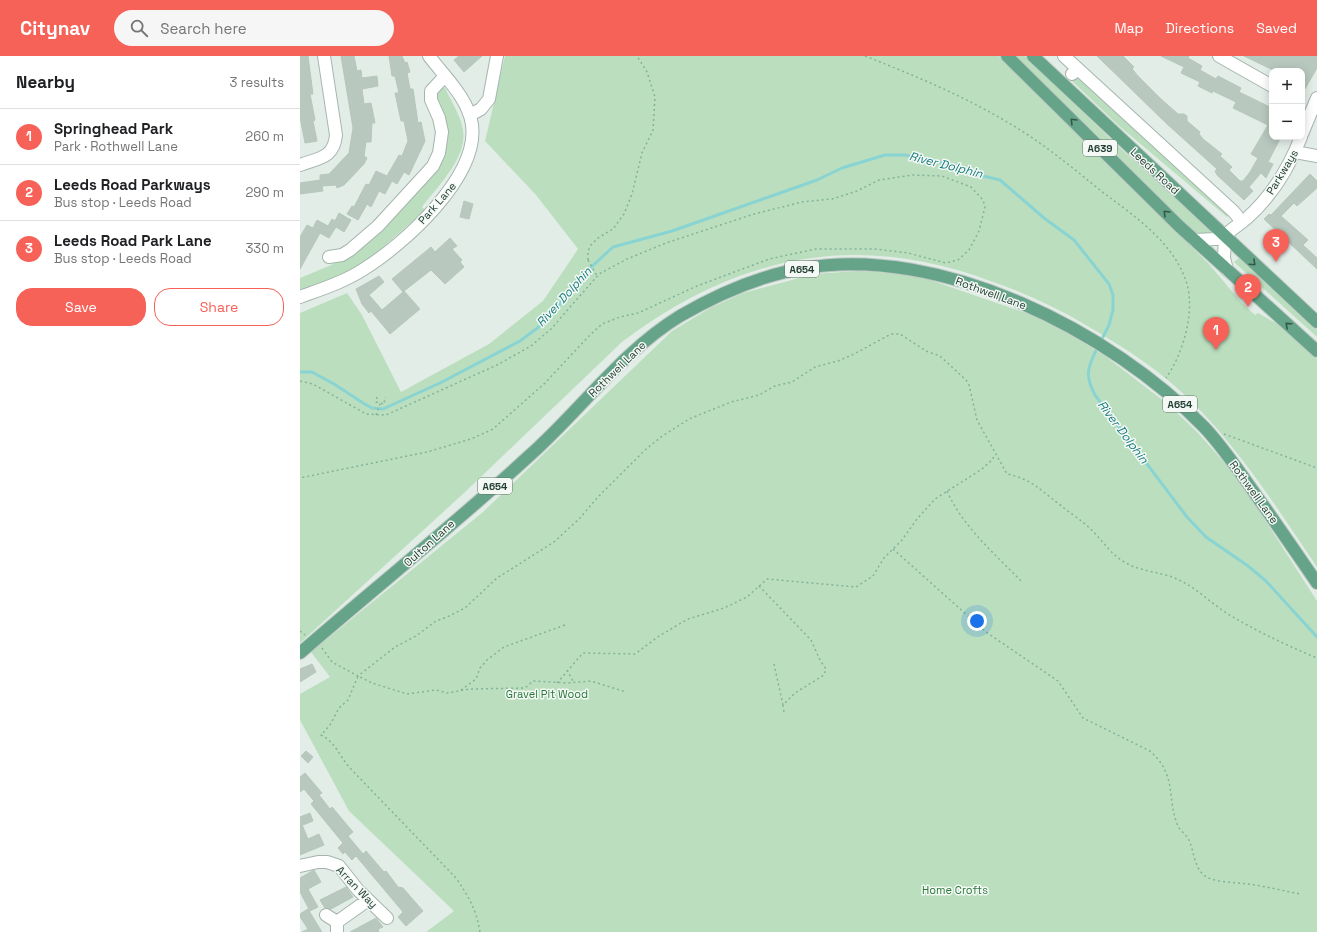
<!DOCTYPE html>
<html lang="en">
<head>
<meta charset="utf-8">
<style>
	:root { --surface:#fff; --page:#f6f6f6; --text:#202124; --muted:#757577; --line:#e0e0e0; --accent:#f76258 }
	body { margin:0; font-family:"Space Grotesk",sans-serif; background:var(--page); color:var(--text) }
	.controls { position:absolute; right:12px; top:12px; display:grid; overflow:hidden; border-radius:8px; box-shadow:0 2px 10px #0003 }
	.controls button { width:36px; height:36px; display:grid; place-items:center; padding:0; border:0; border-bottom:1px solid var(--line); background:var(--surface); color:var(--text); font:20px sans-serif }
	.you { position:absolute; left:677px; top:565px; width:14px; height:14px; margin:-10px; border:3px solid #fff; border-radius:50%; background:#1a73e8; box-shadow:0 0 0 6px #1a73e833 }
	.badge { display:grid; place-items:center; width:26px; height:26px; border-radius:50%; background:var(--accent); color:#fff; font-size:13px; font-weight:700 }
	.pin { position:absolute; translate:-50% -33px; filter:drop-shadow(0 1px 2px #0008) }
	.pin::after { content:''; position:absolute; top:21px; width:14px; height:12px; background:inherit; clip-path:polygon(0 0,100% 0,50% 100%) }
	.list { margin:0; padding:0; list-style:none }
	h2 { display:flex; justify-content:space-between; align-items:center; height:52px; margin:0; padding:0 16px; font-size:17px }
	h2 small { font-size:13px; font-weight:400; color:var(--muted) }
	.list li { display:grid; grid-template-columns:26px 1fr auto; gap:12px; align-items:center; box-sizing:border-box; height:56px; padding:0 16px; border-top:1px solid var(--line) }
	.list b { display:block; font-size:15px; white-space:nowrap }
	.list p { margin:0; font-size:13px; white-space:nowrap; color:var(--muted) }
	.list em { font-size:13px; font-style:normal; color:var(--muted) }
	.actions { display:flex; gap:8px; padding:12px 16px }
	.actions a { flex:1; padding:9px 0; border:1px solid var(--accent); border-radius:16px; text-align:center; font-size:14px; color:var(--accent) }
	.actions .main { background:var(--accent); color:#fff }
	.icon { flex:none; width:22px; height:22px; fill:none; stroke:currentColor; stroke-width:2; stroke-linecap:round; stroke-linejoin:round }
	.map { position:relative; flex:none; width:1017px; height:876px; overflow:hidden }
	header { display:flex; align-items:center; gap:24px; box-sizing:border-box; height:56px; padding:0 20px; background:var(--accent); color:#fff }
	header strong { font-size:19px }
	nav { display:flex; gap:22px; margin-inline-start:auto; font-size:14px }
	.search { width:280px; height:36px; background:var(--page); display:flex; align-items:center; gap:10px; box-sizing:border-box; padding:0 14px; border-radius:22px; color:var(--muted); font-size:15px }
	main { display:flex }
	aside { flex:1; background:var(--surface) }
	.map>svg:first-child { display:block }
	.green { fill:#bbdfbe }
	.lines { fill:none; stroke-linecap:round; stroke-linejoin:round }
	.stream { stroke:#89d4d2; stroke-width:3 }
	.building { fill:#b8c8bf; stroke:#b5c7bc }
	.minor-casing { stroke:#a5b5ad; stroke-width:14 }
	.major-casing { stroke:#c1c9c6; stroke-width:14 }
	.path { stroke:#82b29a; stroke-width:1.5; stroke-dasharray:2 3; stroke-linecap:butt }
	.minor { stroke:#fff; stroke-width:12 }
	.major { stroke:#66a489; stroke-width:12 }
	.path-bridge { stroke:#82b29a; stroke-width:1.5; stroke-dasharray:2 3; stroke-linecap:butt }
	.oneway { stroke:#335848 }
	.labels { text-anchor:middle; stroke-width:3; stroke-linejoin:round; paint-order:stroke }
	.shield { fill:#f4f9f6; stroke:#61776d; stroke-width:1 }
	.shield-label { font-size:10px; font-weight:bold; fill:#223f32 }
	.street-label { font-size:11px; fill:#223f32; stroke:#f4f9f6 }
	.park-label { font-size:11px; fill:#2a783a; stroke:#f4f9f6 }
	.water-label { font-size:12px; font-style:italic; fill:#197e7c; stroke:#f4f9f6 }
</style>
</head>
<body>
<header>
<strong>Citynav</strong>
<div class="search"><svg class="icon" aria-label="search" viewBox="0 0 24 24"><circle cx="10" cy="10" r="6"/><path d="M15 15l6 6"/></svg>Search here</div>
<nav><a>Map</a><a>Directions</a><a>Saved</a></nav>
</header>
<main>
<aside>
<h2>Nearby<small>3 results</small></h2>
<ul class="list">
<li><span class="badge">1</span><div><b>Springhead Park</b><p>Park · Rothwell Lane</p></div><em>260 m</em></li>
<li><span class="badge">2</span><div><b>Leeds Road Parkways</b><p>Bus stop · Leeds Road</p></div><em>290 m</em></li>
<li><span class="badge">3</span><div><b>Leeds Road Park Lane</b><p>Bus stop · Leeds Road</p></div><em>330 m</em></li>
</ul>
<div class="actions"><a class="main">Save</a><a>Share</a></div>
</aside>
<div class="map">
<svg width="1017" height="876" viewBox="0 0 1017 876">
	<rect width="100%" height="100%" fill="#e3ede7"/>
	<!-- green -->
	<path class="green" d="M205,0H699L909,208L940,245L955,259L958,257L979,269L1017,303V511C979,455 943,398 896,350C864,317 824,291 784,268C755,251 725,237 693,226C556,174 438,199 322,286L164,437L0,587V257L47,237L62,259L101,336L189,288L243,245L278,193L236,139L185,85Z
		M714,0H725L816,88L913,177L912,179L897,178L859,143Z
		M777,20L929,158L927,161L818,69L772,25Z
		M142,31L145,32C151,45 161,60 163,74C168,101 137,131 122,151L125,154L73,200L52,215L0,235V222L29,210L52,198L140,105L134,39Z
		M939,202L1017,274V281L934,206Z
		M558,215L603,218L630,224L732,259L771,279L805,300L869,349L898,377L924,406L956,450L1017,545V876H126L154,855L49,755L0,664V638L30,621L11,596L183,456L372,275L410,252L443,237L514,218Z"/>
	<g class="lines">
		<!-- stream -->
		<path class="stream" d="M797,292C788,312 784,318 795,339L887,461L906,481L948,510L966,525L1017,581
			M0,316H12L34,328L63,347L72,352L83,353L140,327L220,285L244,267L260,248L276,225L313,191L372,175L517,124L542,112L585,99H605L623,102L657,110L679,119L700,124L744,162L774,184L809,228L813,239V254L809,269L800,287"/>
	</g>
	<!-- building -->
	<path class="building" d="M0,0H8L13,38H10L15,64L13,65L17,85L5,87L0,61Z
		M41,0H54L57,15L61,14L62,22L77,20L78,30L62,33L64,48L71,47L75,67H72L71,86H66L64,100L67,102L64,108L44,129L37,132L36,129L22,130L23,135L0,138V127L20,124V119L29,118L49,97L53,72Z
		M89,0H102L105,7L107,6L110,16L107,17L110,33H113L118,67L121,66L125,85L109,119L104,116L97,128L92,125L85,138L79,135L71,151L67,148L58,164L47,158L52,150L54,151L66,128L69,129L76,115L87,120L99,99L102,100L108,85L104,65H101L95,37H99L95,20H92Z
		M159,0H182L164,16L154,4Z
		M797,0H823L834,11L832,13L839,21L861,43L878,58H884L887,60V65L900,76L899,78L903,83L922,98L920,100L932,111L929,114L940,125H943L950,116L958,102L951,98L968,69L933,52L936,46L913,35L912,37L898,30L900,26L881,17L884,11L861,0H889L888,2L902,10L900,14L916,23L918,20L941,32L939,36L972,52V81H981L968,106L973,108L966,122L961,117L949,131L953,135L944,144L917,119L915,115L917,113L867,68Z
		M944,0H1017V12L1002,38V15H975Z
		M1010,118L1017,125V132L997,150L994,147L981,160L1008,184L1003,189L1017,202V213L964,163L969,158L971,159Z
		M164,145L173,148L169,163L160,161Z
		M39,157L51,164L44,176L36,171L29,182L20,177L0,213V181L7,169L13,172L17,164L28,170L32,163L35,165Z
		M150,182L157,190L152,193L162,204L160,206L164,211L145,228L131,214L104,235L120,253L90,278L71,255L69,257L62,248L56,233L79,220L84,226L69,239L82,254L103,236L92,223L131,191L135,196Z
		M12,608L16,616L0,626V613Z
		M6,695L13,701L8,707L1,700Z
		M5,717L22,737L19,739L30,753L32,751L53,776L48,780L63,798L66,795L84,816L86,815L98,831L103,832L123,855L106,870L98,861L103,856L56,800L52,804L45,796L43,798L38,792L43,787L11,748L14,745L4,733L0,736V721Z
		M10,757L13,765L3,769L0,761Z
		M0,764L8,783L19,778L24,789L0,799Z
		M14,814L21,826L8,833L18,851L10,855L0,836V822Z
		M46,831L53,841L31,853L25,852L20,844Z
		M8,853L17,868L22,876H2L8,873L0,861V858Z
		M76,862L83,871L78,873L79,876H50Z"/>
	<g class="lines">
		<!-- minor casing -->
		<g class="minor-casing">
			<path id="minor" d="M764,0L778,13L772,18
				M919,0L972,30
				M778,13L934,156L942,166
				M170,59L181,53L189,43L197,0
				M1002,78L1017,42
				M995,96L1017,100
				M0,109C19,102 34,102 36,79L24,0
				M925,180C931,173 939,169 946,163C971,141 989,112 1001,81
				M925,180L924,202L927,214
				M894,184L916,183L925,180
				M29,201L42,199L50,194L78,170L133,110L139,97L142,76L139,62L131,44V35L145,20
				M0,241C22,233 44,226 64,213C104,188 179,121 172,69C169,43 144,20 129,0
				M0,810L18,806H27L39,810L58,834L87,862
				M26,859L37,866V875
				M37,866L68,844"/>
		</g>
		<!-- major casing -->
		<g class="major-casing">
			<path id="major" d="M707,0L879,170L1017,295
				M733,0L1017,266
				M0,597C76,531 155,468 229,400C280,355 321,296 380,260C418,238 461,219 505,212C641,189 811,275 904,371C924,392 941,418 958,442C978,470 997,498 1017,527"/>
		</g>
		<!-- path -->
		<path class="path" d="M565,0C621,22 678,46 728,79C755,97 780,118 805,138C836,161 875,188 887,228C895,257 883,298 866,322
			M288,204V195L291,189L298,182L313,173L324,158L332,138L342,97L353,74L355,41L347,16L337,0
			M0,325L13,328L66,358L86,359L197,309L231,290L251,273L299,218L327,203L366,187L454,158L502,146L532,143L557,135L579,124L613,119L642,120L671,131L683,144L685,151L679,175L669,194L658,204L646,207L608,197L575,193H516L469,203L397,230L338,257L320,261L302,268L288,281L245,327L193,373L171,383L127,396L0,422
			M77,341L76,346L84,348L85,341
			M76,359L80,348
			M924,378L1017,412
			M647,435C663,471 694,497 721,525
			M593,493L686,576L758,625L783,662L850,695C878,720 866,742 878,770C880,775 887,779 889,784C894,795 894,812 905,820C916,827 934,826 947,828C965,830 983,835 1001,838
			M459,530L511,584L520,604L526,613L524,619L495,637L483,649L484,656
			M0,575L5,579
			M22,592L32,606L58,620L95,591L116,580L136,565L147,561L165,552L197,522L254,486L280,462L298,441L345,394L361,381L389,363L431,346L459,339L475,330L492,326L515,311L538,305L554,298L591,278H600L626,295L640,300L666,324L669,329L677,364L707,418C732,423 740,434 759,448C767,455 777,461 785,468C800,480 809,498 826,507C840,515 858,516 872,521C894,529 909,546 928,558C956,575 986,589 1017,602
			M474,608L483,649
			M267,614L274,627
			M257,627L283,597L335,598L359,580L388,563L424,552L447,541L467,523L556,531L573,520L584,502L602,484L617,463L635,443L682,413L693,403L694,398
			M161,634L176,623L180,612L187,604L204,591L265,569
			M180,876C176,853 169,841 156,822L49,711C39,699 35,686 21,679L30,669L39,652L48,644L58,620L72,627L107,638L136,634L147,637L170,633L225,632L233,625L267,627L291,625L326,636"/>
		<!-- minor -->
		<use href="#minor" class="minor"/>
		<!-- major -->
		<use href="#major" class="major"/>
		<!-- path-bridge -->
		<path class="path-bridge" d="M288,204L297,220"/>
	</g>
	<!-- one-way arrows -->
	<defs><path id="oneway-chevron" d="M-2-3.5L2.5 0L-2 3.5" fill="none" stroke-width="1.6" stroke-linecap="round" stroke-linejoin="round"/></defs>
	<g class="oneway">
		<use href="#oneway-chevron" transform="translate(773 65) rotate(-135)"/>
		<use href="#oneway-chevron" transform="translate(866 157) rotate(-135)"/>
		<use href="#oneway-chevron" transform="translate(953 207) rotate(43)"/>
		<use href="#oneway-chevron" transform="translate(988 269) rotate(-138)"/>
	</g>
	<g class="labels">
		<!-- shield labels -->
		<g class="shield">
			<rect x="783" y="84" width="34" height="16" rx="3"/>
			<rect x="485" y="205" width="34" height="16" rx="3"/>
			<rect x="863" y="340" width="34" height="16" rx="3"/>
			<rect x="178" y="422" width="34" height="16" rx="3"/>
		</g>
		<g class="shield-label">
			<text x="800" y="96">A639</text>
			<text x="502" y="217">A654</text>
			<text x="880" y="352">A654</text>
			<text x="195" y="434">A654</text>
		</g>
		<!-- street labels -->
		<g class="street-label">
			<text transform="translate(855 115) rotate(43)" y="4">Leeds Road</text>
			<text transform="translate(982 116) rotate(-59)" y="4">Parkways</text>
			<text transform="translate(137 147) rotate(-49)" y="4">Park Lane</text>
			<text transform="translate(691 237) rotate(20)" y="4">Rothwell Lane</text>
			<text transform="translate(317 313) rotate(-44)" y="4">Rothwell Lane</text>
			<text transform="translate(954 436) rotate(54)" y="4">Rothwell Lane</text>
			<text transform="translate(129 487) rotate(-42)" y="4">Oulton Lane</text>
			<text transform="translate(57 831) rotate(46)" y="4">Arran Way</text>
		</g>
		<!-- park labels -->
		<g class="park-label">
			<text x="247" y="642">Gravel Pit Wood</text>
			<text x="655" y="838">Home Crofts</text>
		</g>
		<!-- water labels -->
		<g class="water-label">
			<text transform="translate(646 109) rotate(14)" y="4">River Dolphin</text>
			<text transform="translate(264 241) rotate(-48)" y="4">River Dolphin</text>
			<text transform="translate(823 376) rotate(53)" y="4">River Dolphin</text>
		</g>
	</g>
</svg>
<div class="controls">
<button>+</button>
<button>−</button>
</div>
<div class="you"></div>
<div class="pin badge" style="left:916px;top:294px">1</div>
<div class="pin badge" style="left:948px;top:251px">2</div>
<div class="pin badge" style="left:976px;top:206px">3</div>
</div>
</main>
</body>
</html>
